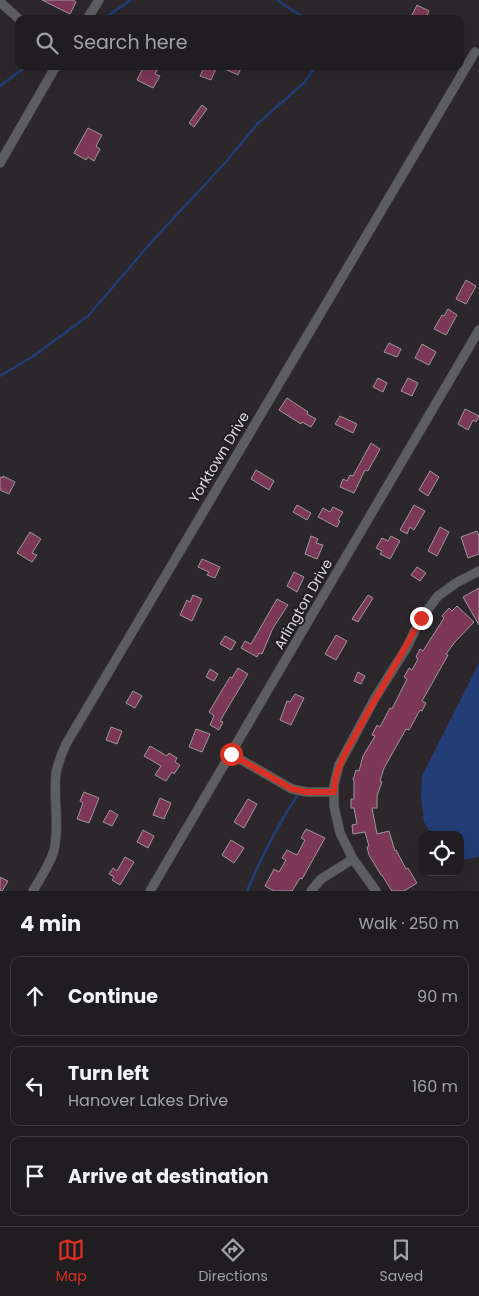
<!DOCTYPE html>
<html lang="en">
<head>
<meta charset="utf-8">
<style>
	:root { --surface:#201d20; --page:#2d2a2d; --text:#f1f3f6; --muted:#a2a2a5; --line:#3d3b3e; --accent:#d93025 }
	body { margin:0; font-family:Poppins,sans-serif; background:var(--page); color:var(--text) }
	.controls { position:absolute; right:15px; bottom:15px; display:grid; overflow:hidden; border-radius:10px; box-shadow:0 5px 20px #0002 }
	.controls button { width:45px; height:45px; display:grid; place-items:center; padding:0; border:0; border-bottom:1px solid var(--line); background:var(--surface); color:var(--text); font:25px sans-serif }
	.stop { position:absolute; width:15px; height:15px; margin:-11px; border:4px solid #d93025; border-radius:50%; background:#fff }
	.stop.end { background:#d93025; border-color:#fff; box-shadow:0 1px 5px #0008 }
	.list { margin:0; padding:0; list-style:none }
	h2 { display:flex; justify-content:space-between; align-items:center; height:65px; margin:0; padding:0 20px; font-size:21px }
	h2 small { font-size:16px; font-weight:400; color:var(--muted) }
	.list li { display:grid; grid-template-columns:32px 1fr auto; gap:15px; align-items:center; box-sizing:border-box; height:80px; margin:0 10px 10px; padding:0 10px; border:1px solid var(--line); border-radius:10px }
	.list b { display:block; font-size:19px; white-space:nowrap }
	.list p { margin:0; font-size:16px; white-space:nowrap; color:var(--muted) }
	.list em { font-size:16px; font-style:normal; color:var(--muted) }
	.icon { flex:none; width:28px; height:28px; fill:none; stroke:currentColor; stroke-width:2; stroke-linecap:round; stroke-linejoin:round }
	.map { position:relative; flex:none; width:479px; height:891px; overflow:hidden }
	.search { position:absolute; background:var(--surface); box-shadow:0 5px 20px #0002; left:15px; right:15px; top:15px; height:55px; display:flex; align-items:center; gap:12px; box-sizing:border-box; padding:0 18px; border-radius:10px; color:var(--muted); font-size:19px }
	.sheet { height:335px; background:var(--surface) }
	nav { display:flex; justify-content:space-around; align-items:center; box-sizing:border-box; height:70px; border-top:1px solid var(--line); background:var(--surface); font-size:14px; color:var(--muted) }
	nav a { display:grid; justify-items:center; gap:2px }
	nav .on { color:var(--accent) }
	.map>svg:first-child { display:block }
	.water { fill:#233d76 }
	.lines { fill:none; stroke-linecap:round; stroke-linejoin:round }
	.stream { stroke:#233d76; stroke-width:2.5 }
	.building { fill:#7d3857; stroke:#9e989a }
	.minor-casing { stroke:#484448; stroke-width:10 }
	.minor { stroke:#5c5e5f; stroke-width:9 }
	.route { stroke:#d93025; stroke-width:6 }
	.labels { text-anchor:middle; stroke-width:4; stroke-linejoin:round; paint-order:stroke }
	.street-label { font-size:14px; fill:#dedcde; stroke:#211e21 }
</style>
</head>
<body>
<div class="map">
<svg width="479" height="891" viewBox="0 0 479 891">
	<rect width="100%" height="100%" fill="#2b272b"/>
	<!-- water -->
	<path class="water" d="M479,663V857L460,860V835H432L424,822L421,798L422,776Z"/>
	<g class="lines">
		<!-- stream -->
		<path class="stream" d="M277,0L293,11L308,19
			M103,19L131,0
			M0,86L27,66
			M0,376L32,357L88,316L155,238L225,163L257,124L304,83L316,66
			M247,891C261,858 277,826 297,796"/>
	</g>
	<!-- building -->
	<path class="building" d="M42,0H73L76,2L70,14Z
		M417,5L429,11L425,19H410Z
		M144,66H155L158,68L155,74L160,76L153,88L137,80Z
		M205,66H217L211,80L200,76Z
		M218,66H237L241,68L238,75Z
		M202,105L207,109L194,127L189,123Z
		M88,128L102,135L96,146L100,149L94,161L88,157L86,160L74,153Z
		M466,280L476,286L466,304L456,299Z
		M448,309L457,315L446,335L434,329L442,315L444,316Z
		M389,343L401,349L397,357L384,352Z
		M422,344L436,352L429,365L415,358Z
		M378,378L387,383L383,392L373,387Z
		M408,378L418,383L412,396L401,391Z
		M287,398L308,412L307,414L316,419L311,427L302,422L301,424L279,410Z
		M465,409L479,416L476,422L473,420L468,430L458,424Z
		M340,416L357,424L353,433L335,424Z
		M371,443L380,449L368,471L365,470L354,493L340,487L343,479L347,481L350,475L353,476Z
		M256,470L274,481L269,490L251,479Z
		M430,471L439,477L428,496L419,490Z
		M3,476L15,482L9,494L0,490V477L2,478Z
		M297,505L311,513L307,520L293,512Z
		M414,505L425,511L414,530L410,527L407,534L400,530Z
		M333,507L343,512L338,520L340,521L337,527L318,517L323,508L330,512Z
		M440,527L449,532L437,556L428,551Z
		M477,531L479,536V554L468,558L461,537Z
		M30,532L41,539L32,553L37,555L32,562L17,553Z
		M311,536L318,539L316,543L323,545L317,559L305,554Z
		M391,536L400,541L390,559L380,554L382,551L376,548L382,538L388,541Z
		M202,559L220,567L215,578L207,575L209,572L198,567Z
		M417,567L426,573L420,581L411,575Z
		M294,572L304,577L297,592L287,586Z
		M479,588V625L463,597Z
		M193,595L202,599L192,621L180,615L187,600L190,602Z
		M368,595L373,598L358,622L352,619Z
		M277,599L288,605L273,628L262,654L259,653L257,657L241,648L245,641L251,644Z
		M457,606L474,622L454,643L446,654L448,655L422,701L426,703L422,711L420,710L409,730L406,729L384,768L380,781L382,782L377,796V808H372L377,834L389,831L395,851L396,850L406,869L408,868L417,883L404,891H392L382,875H381L369,855L367,847L369,846L365,832L353,834L352,825L357,824L354,808H351V799H354V781L353,780L356,770L359,771L363,756L375,736L372,735L377,725L380,727L390,708L392,709L407,679L404,677L409,668L412,670L418,659L416,657L420,649L423,651L444,618L442,616L449,608L452,611Z
		M336,635L347,641L336,660L325,654Z
		M225,636L236,642L231,650L220,644Z
		M238,668L248,674L220,721L223,722L219,730L210,725L214,716L209,712L230,677L232,678Z
		M210,669L218,674L214,681L206,677Z
		M358,672L365,676L361,684L354,681Z
		M133,691L142,696L135,708L126,703Z
		M295,694L304,698L291,725L280,720L287,701L290,702Z
		M111,727L122,731L117,744L106,740Z
		M196,729L210,734L202,752L189,747Z
		M150,746L167,756L169,753L177,758L175,762L180,765L174,774L172,772L166,781L155,775L161,766L144,756Z
		M84,792L99,798L89,823L77,819L83,803L80,801Z
		M160,798L171,803L164,819L153,815Z
		M248,799L257,804L244,828L234,822Z
		M110,810L118,815L112,826L103,822Z
		M306,829L325,838L302,879L300,878L292,891H274L265,886L274,869L279,872L286,860L282,858L287,850L297,855L305,840L301,838Z
		M143,830L154,836L148,848L137,842Z
		M231,840L244,848L234,863L222,855Z
		M125,857L134,862L120,885L112,880L114,877L109,874L113,868L117,871Z
		M0,877L8,881L2,891H0Z"/>
	<g class="lines">
		<!-- minor casing -->
		<g class="minor-casing">
			<path id="minor" d="M0,2L19,19
				M87,19L99,0
				M0,163L56,66
				M231,754L292,789L307,792H334
				M33,891C40,878 50,865 54,850C60,824 53,799 56,773C58,763 62,753 66,744L475,52
				M150,891L479,330
				M311,891L321,879L353,859
				M376,891L353,859L340,833L334,806V785L339,765L375,698L407,647L421,618L438,596L456,583L479,571"/>
		</g>
		<!-- minor -->
		<use href="#minor" class="minor"/>
	</g>
	<g class="lines">
		<!-- route -->
		<path class="route" d="M231,754L292,789L307,792H334C334,770 347,750 357,732C378,693 401,657 421,618"/>
	</g>
	<g class="labels">
		<!-- street labels -->
		<g class="street-label">
			<text transform="translate(219 457) rotate(-59)" y="5">Yorktown Drive</text>
			<text transform="translate(303 604) rotate(-60)" y="5">Arlington Drive</text>
		</g>
	</g>
</svg>
<div class="controls">
<button><svg class="icon" aria-label="locate" viewBox="0 0 24 24"><circle cx="12" cy="12" r="6"/><path d="M12 2v4M12 18v4M2 12h4M18 12h4"/></svg></button>
</div>
<div class="stop" style="left:231px;top:754px"></div>
<div class="stop end" style="left:421px;top:618px"></div>
<div class="search"><svg class="icon" aria-label="search" viewBox="0 0 24 24"><circle cx="10" cy="10" r="6"/><path d="M15 15l6 6"/></svg>Search here</div>
</div>
<section class="sheet">
<h2>4 min<small>Walk · 250 m</small></h2>
<ul class="list">
<li><svg class="icon" aria-label="ahead" viewBox="0 0 24 24"><path d="M12 20V5M6 11l6-6 6 6"/></svg><div><b>Continue</b></div><em>90 m</em></li>
<li><svg class="icon" aria-label="left" viewBox="0 0 24 24"><path d="M17 20v-9H6M10 6l-5 5 5 5"/></svg><div><b>Turn left</b><p>Hanover Lakes Drive</p></div><em>160 m</em></li>
<li><svg class="icon" aria-label="arrive" viewBox="0 0 24 24"><path d="M6 21V4h12l-3 4 3 4H6"/></svg><div><b>Arrive at destination</b></div></li>
</ul>
</section>
<nav>
<a class="on"><svg class="icon" aria-label="map" viewBox="0 0 24 24"><path d="M3 6l6-2 6 2 6-2v14l-6 2-6-2-6 2zM9 4v14M15 6v14"/></svg>Map</a>
<a><svg class="icon" aria-label="directions" viewBox="0 0 24 24"><path d="M12 3l9 9-9 9-9-9zM9 14v-3h6M13 9l2 2-2 2"/></svg>Directions</a>
<a><svg class="icon" aria-label="saved" viewBox="0 0 24 24"><path d="M7 4h10v16l-5-4-5 4z"/></svg>Saved</a>
</nav>
</body>
</html>
